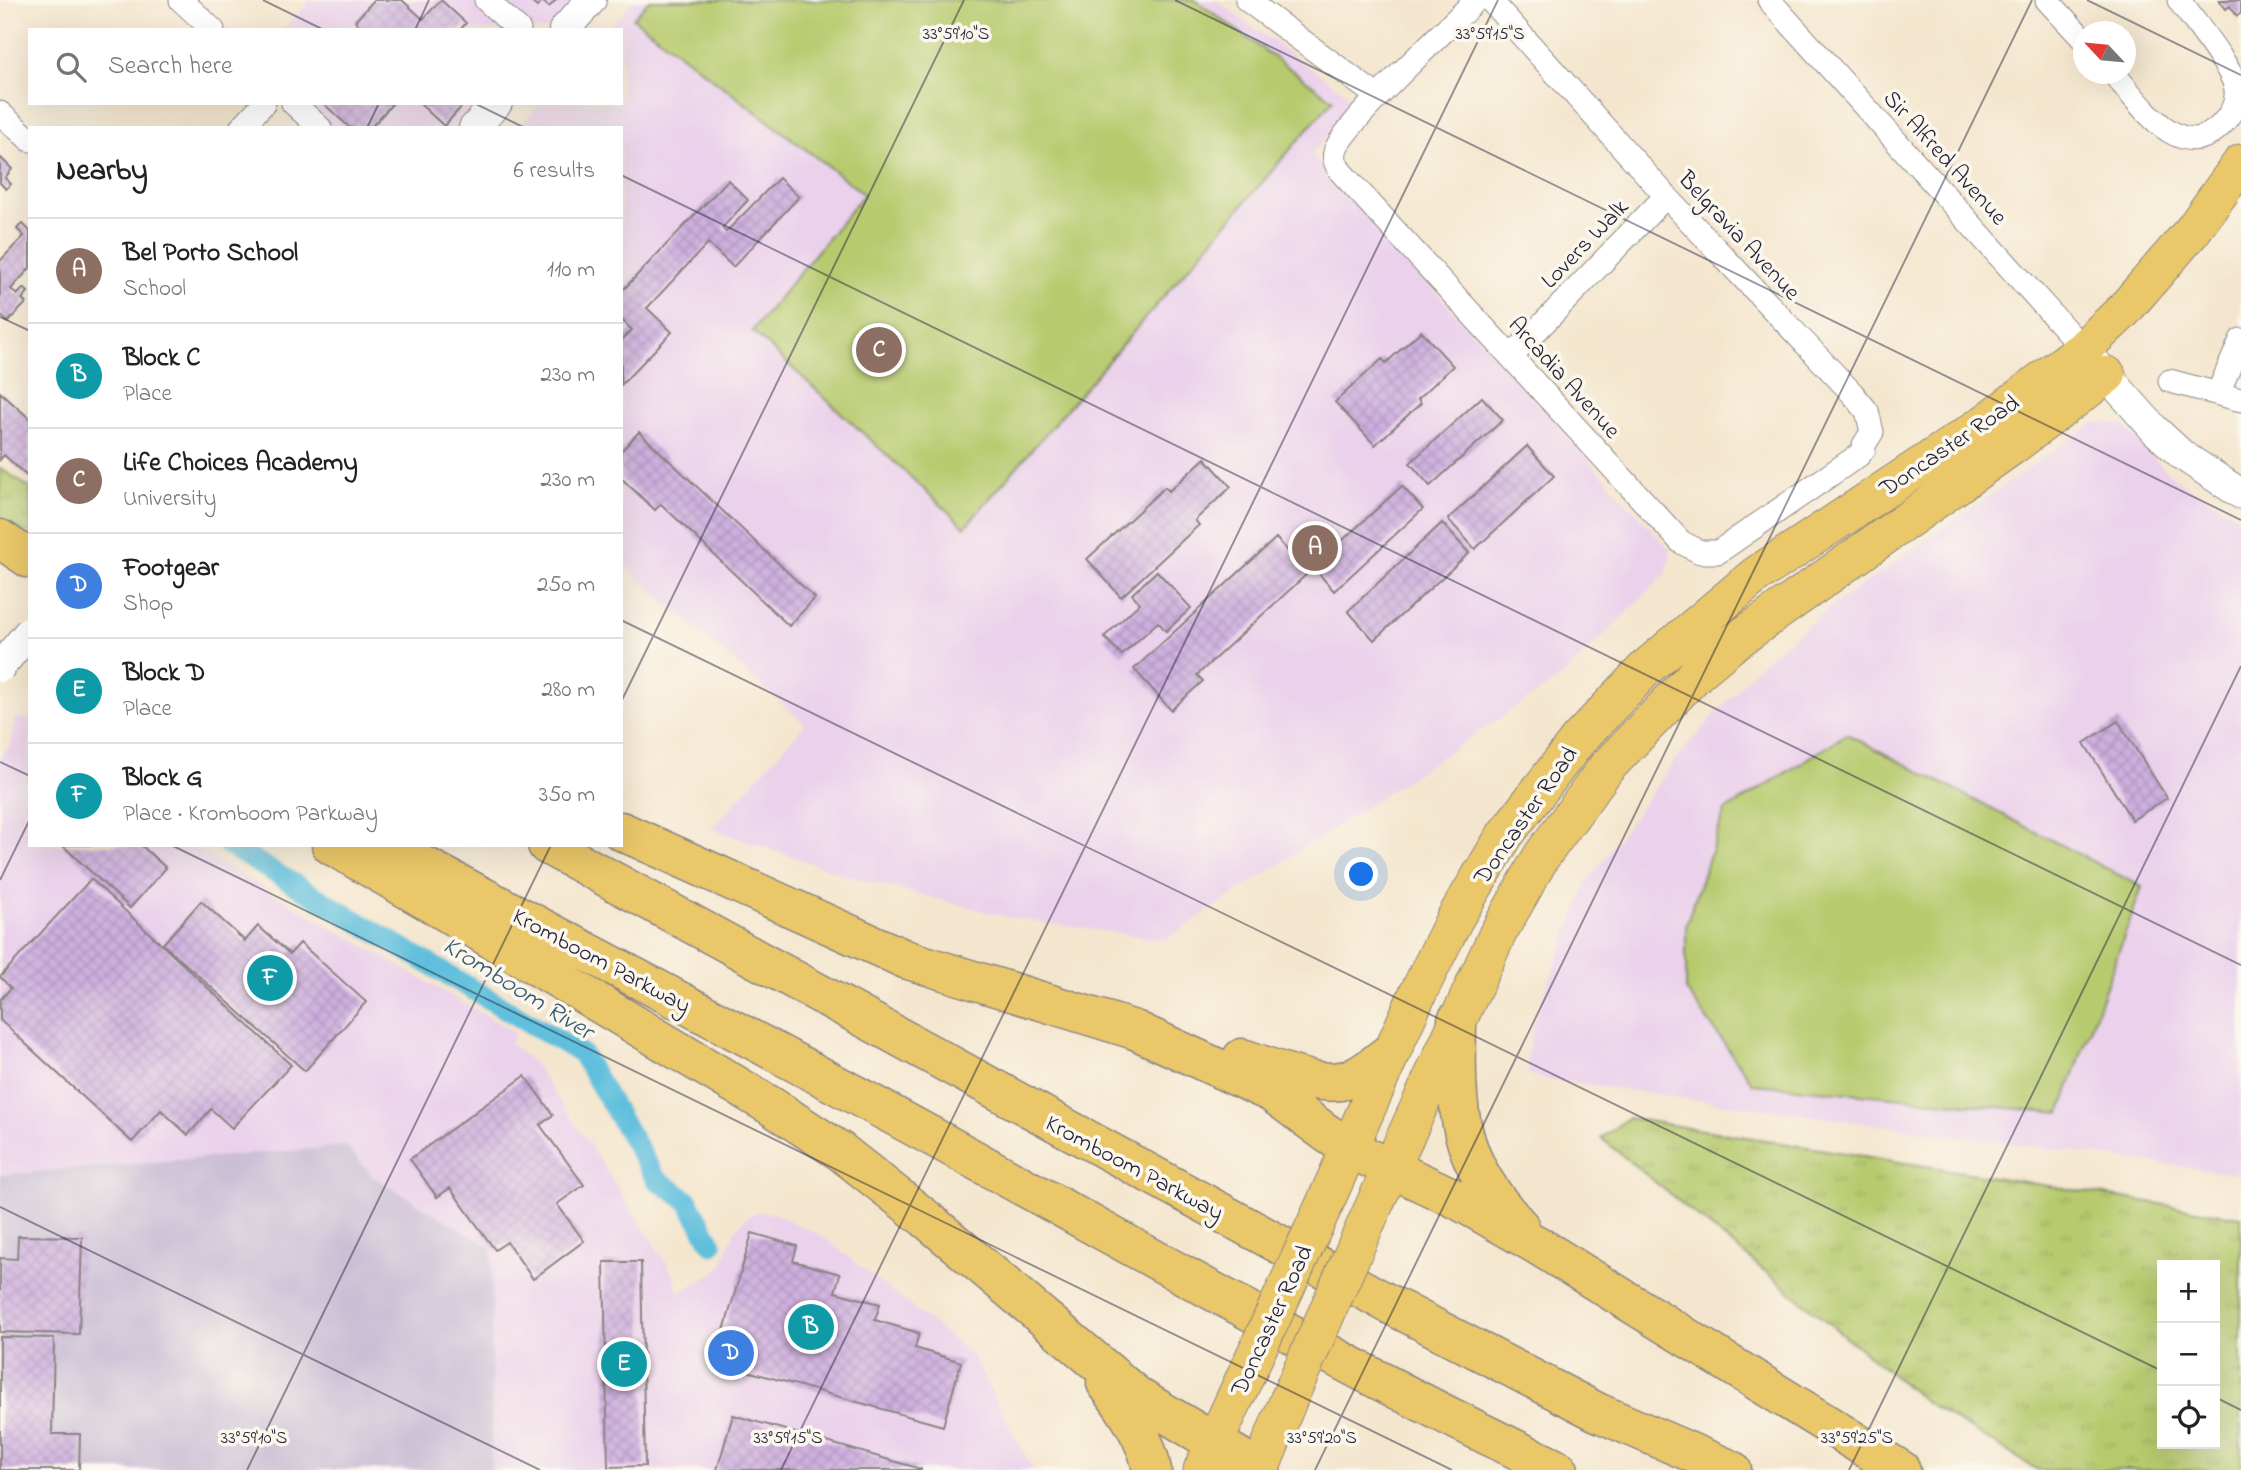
<!DOCTYPE html>
<html lang="en">
<head>
<meta charset="utf-8">
<style>
	:root { --surface:#fff; --page:#f6f6f6; --text:#222; --muted:#767676; --line:#e0e0e0; --accent:#db2777 }
	body { margin:0; font-family:"Indie Flower",sans-serif; background:var(--page); color:var(--text) }
	.controls { position:absolute; right:21px; bottom:21px; display:grid; overflow:hidden; border-radius:0px; box-shadow:0 7px 28px #0002 }
	.controls button { width:63px; height:63px; display:grid; place-items:center; padding:0; border:0; border-bottom:2px solid var(--line); background:var(--surface); color:var(--text); font:35px sans-serif }
	.compass { position:absolute; left:2073px; top:21px; width:63px; height:63px; border-radius:50%; background:var(--surface); box-shadow:0 7px 28px #0002; rotate:296deg }
	.you { position:absolute; left:1362px; top:875px; width:24px; height:24px; margin:-18px; border:5px solid #fff; border-radius:50%; background:#1a73e8; box-shadow:0 0 0 10px #1a73e833 }
	.badge { display:grid; place-items:center; width:46px; height:46px; border-radius:50%; background:var(--accent); color:#fff; font-size:23px; font-weight:700 }
	.pin { position:absolute; translate:-50% -50%; border:4px solid #fff; box-shadow:0 2px 7px #0006 }
	.list { margin:0; padding:0; list-style:none }
	h2 { display:flex; justify-content:space-between; align-items:center; height:91px; margin:0; padding:0 28px; font-size:30px }
	h2 small { font-size:23px; font-weight:400; color:var(--muted) }
	.list li { display:grid; grid-template-columns:46px 1fr auto; gap:21px; align-items:center; box-sizing:border-box; height:105px; padding:0 28px; border-top:2px solid var(--line) }
	.list b { display:block; font-size:26px; white-space:nowrap }
	.list p { margin:0; font-size:23px; white-space:nowrap; color:var(--muted) }
	.list em { font-size:23px; font-style:normal; color:var(--muted) }
	.icon { flex:none; width:38px; height:38px; fill:none; stroke:currentColor; stroke-width:2; stroke-linecap:round; stroke-linejoin:round }
	.map { position:relative; flex:none; width:2241px; height:1470px; overflow:hidden }
	.search { position:absolute; background:var(--surface); box-shadow:0 7px 28px #0002; left:28px; top:28px; width:595px; height:77px; display:flex; align-items:center; gap:18px; box-sizing:border-box; padding:0 24px; border-radius:0px; color:var(--muted); font-size:26px }
	.panel { position:absolute; background:var(--surface); box-shadow:0 7px 28px #0002; left:28px; top:126px; width:595px; height:721px; border-radius:0px }
	.map>svg:first-child { display:block }
	.built { fill:#ebd1eb }
	.industrial { fill:#cbbfd5 }
	.grass { fill:url(#grass-tufts); stroke:#6c7654; stroke-width:2; fill-rule:evenodd }
	.pitch { fill:#b7ca6e; stroke:#6c7654; stroke-width:2 }
	.lines { fill:none; stroke-linecap:round; stroke-linejoin:round }
	.canal { stroke:#5fbfdd; stroke-width:21 }
	.building { fill:url(#building-cross-hatch) }
	.minor-casing { stroke:#8b8484; stroke-width:25 }
	.tertiary-casing { stroke:#8b8484; stroke-width:32 }
	.primary-casing { stroke:#8b8484; stroke-width:39 }
	.motorway-casing { stroke:#8b8484; stroke-width:41 }
	.minor { stroke:#fff; stroke-width:23 }
	.tertiary { stroke:#fff; stroke-width:30 }
	.primary { stroke:#eac769; stroke-width:37 }
	.motorway { stroke:#eac769; stroke-width:38 }
	.tertiary-bridge-casing { stroke:#8b8484; stroke-width:32; stroke-linecap:butt }
	.primary-bridge-casing { stroke:#8b8484; stroke-width:39; stroke-linecap:butt }
	.tertiary-bridge { stroke:#fff; stroke-width:30 }
	.primary-bridge { stroke:#eac769; stroke-width:37 }
	.ticks { fill:none; stroke:#22223b; stroke-width:2; stroke-opacity:0.45 }
	.labels { text-anchor:middle; stroke-width:7; stroke-linejoin:round; paint-order:stroke }
	.street-label { font-size:24px; fill:#22223b; stroke:#fbf7ec }
	.water-label { font-size:26px; font-style:italic; fill:#375974; stroke:#fbf7ec }
	.ticks-label { font-size:18px; text-anchor:middle; fill:#22223b; stroke:#fbf7ec; stroke-width:7; stroke-linejoin:round; paint-order:stroke }
</style>
</head>
<body>
<div class="map">
<svg width="2241" height="1470" viewBox="0 0 2241 1470">
	<defs>
		<pattern id="grass-tufts" width="24" height="20" patternUnits="userSpaceOnUse" patternTransform="scale(1.75)"><rect width="24" height="20" fill="#b7ca6e"/><path d="M3 7l-1-3M5 7V3M7 7l1-3M15 17l-1-3M17 17v-4M19 17l1-3" fill="none" stroke="#9dad60"/></pattern>
		<pattern id="building-cross-hatch" width="8" height="8" patternUnits="userSpaceOnUse" patternTransform="scale(1.75)"><rect width="8" height="8" fill="#ceafde"/><path d="M0 0l8 8M0 8l8-8" fill="none" stroke="#b196bf"/></pattern>
	</defs>
	<rect width="100%" height="100%" fill="#fbf7ec"/>
	<filter id="ink" filterUnits="userSpaceOnUse"><feTurbulence type="fractalNoise" baseFrequency=".0143" numOctaves="2"/><feDisplacementMap in="SourceGraphic" scale="14" xChannelSelector="R" yChannelSelector="G"/><feConvolveMatrix kernelMatrix="1 2 1 2 8 2 1 2 1" color-interpolation-filters="sRGB"/></filter>
	<filter id="wash" filterUnits="userSpaceOnUse"><feTurbulence type="fractalNoise" baseFrequency=".00686" numOctaves="4" result="noise"/><feDisplacementMap in="SourceGraphic" scale="28" xChannelSelector="R" yChannelSelector="G"/><feGaussianBlur stdDeviation="1.57" result="paint"/><feColorMatrix in="noise" values="0 0 0 0 0 0 0 0 0 0 0 0 0 0 0 0 0 1.4 0 .05"/><feComposite in="paint" operator="in"/></filter>
	<g filter="url(#wash)">
		<rect width="100%" height="100%" fill="#f4e6ce"/>
		<!-- built -->
		<path class="built" d="M311,0H591L564,30H282Z
			M634,0H1215L1350,96L1353,111L1311,154L1671,551L1666,574L1559,679L1165,940L1011,918L855,878L711,829L805,724L621,563V128H518L540,103H621V30H607Z
			M293,103H497L474,128H320Z
			M2095,422L2123,425L2171,476L2241,518V1175L1544,1079L1528,1074L1527,1056L1534,1020L1588,881L1675,760L1758,666L1825,611Z
			M15,718L30,719V845H189L516,1033L510,1044L533,1062L593,1150L669,1267L675,1279L678,1293L714,1273L721,1266L735,1230L748,1216L758,1212L772,1213L822,1236L971,1354L1033,1470H491L492,1248L372,1176L347,1147L0,1175V756L11,744Z"/>
		<!-- industrial -->
		<path class="industrial" d="M347,1146L372,1176L492,1248L491,1470H0V1175Z"/>
		<!-- grass -->
		<path class="grass" d="M0,468L30,488V534L0,519Z
			M1628,1118L2241,1217V1470H2038L1927,1403L1601,1138ZM2162,1265H2215V1444H2162Z"/>
		<!-- pitch -->
		<path class="pitch" d="M649,0H1195L1333,100L965,527L752,331L864,194L633,18Z
			M1847,734L2142,887L2060,1113L1753,1084L1686,990V925L1725,811Z"/>
		<g class="lines">
			<!-- canal -->
			<path class="canal" d="M228,845L582,1054L656,1179L688,1201L712,1244"/>
		</g>
		<g id="blocks">
			<!-- building -->
			<path class="building" d="M374,0H402L423,19L441,0L466,23L460,30H364L355,21Z
				M529,0H556L549,7L542,1L537,7Z
				M2219,0H2241V13L2237,16L2230,6L2226,9Z
				M323,103H393L373,125L376,128H350Z
				M419,103H465L444,126Z
				M0,157L12,169L5,178L11,184L6,189L0,183Z
				M779,178L799,197L733,267L708,243L647,308L672,332L621,385V341L632,330L621,319V292L728,180L748,200L722,228L726,232Z
				M22,223L30,231V268L11,289L17,295L24,288L28,292L22,299L26,303L8,322L0,315V261L24,236L17,229Z
				M1421,331L1453,366L1418,399L1421,403L1375,445L1335,402L1382,359L1386,363Z
				M0,392L30,419V479L4,455L0,460Z
				M1482,397L1503,420L1430,486L1410,463Z
				M639,432L815,598L789,626L661,504L655,510L621,478V451Z
				M1527,446L1554,476L1475,549L1448,519Z
				M1205,458L1231,487L1195,520L1199,525L1121,597L1087,559L1165,487L1169,491Z
				M1402,486L1423,509L1334,591L1313,567Z
				M1442,523L1469,553L1374,640L1348,611Z
				M1276,538L1308,573L1197,675L1203,681L1171,710L1134,669Z
				M1157,571L1191,608L1166,631L1158,622L1122,655L1104,637L1140,603L1132,594Z
				M2118,721L2167,798L2132,820L2084,743Z
				M62,845H141L166,868L130,908Z
				M91,879L291,1065L232,1128L211,1109L188,1135L161,1110L132,1142L0,1020V1000L11,988L0,977Z
				M201,901L245,941L258,926L290,954L300,943L366,1002L305,1071L163,944Z
				M525,1076L553,1115L540,1125L584,1185L557,1204L584,1241L533,1279L507,1242L495,1250L450,1188L437,1197L410,1159Z
				M752,1233L797,1246L793,1261L840,1274L835,1292L880,1304L875,1320L919,1333L915,1348L961,1362L943,1426L715,1362Z
				M18,1236L82,1237L79,1334L0,1332V1258L17,1259Z
				M604,1262H641L645,1466L608,1467Z
				M0,1337L54,1338L52,1434H80L79,1470H0Z
				M733,1415L921,1469V1470H717Z"/>
		</g>
	</g>
	<g filter="url(#ink)">
		<use href="#blocks" fill-opacity="0" stroke="#8b8484" stroke-width="2"/>
		<g class="lines">
			<!-- minor casing -->
			<g class="minor-casing">
				<path id="minor" d="M181,0L213,30
					M486,0L519,30
					M1247,0L1378,97
					M1476,0C1452,24 1339,128 1335,152C1333,160 1337,166 1341,172L1681,542L1700,552H1718L1859,455L1864,449V445L1872,432L1867,411L1853,394L1666,196L1490,0
					M1769,0L2083,349
					M2047,0L2084,40
					M2114,74C2139,102 2181,168 2222,124C2232,113 2239,99 2235,85C2230,65 2192,19 2179,0
					M293,103L320,128
					M0,113L30,140
					M241,128L264,103
					M1511,357L1666,196
					M2170,381L2241,400
					M2218,393L2241,340"/>
			</g>
			<!-- tertiary casing -->
			<g class="tertiary-casing">
				<path id="tertiary" d="M564,30L591,0
					M474,128L497,103
					M2092,359L2155,430L2182,455L2241,494"/>
			</g>
			<!-- primary casing -->
			<g class="primary-casing">
				<path id="primary" d="M1325,1203L1418,993L1454,920L1505,835L1578,740L1647,667L1756,575L1985,423L2083,349L2123,311L2193,230L2241,163
					M1368,1219L1497,935L1541,857L1606,768L1698,672L1733,643L2014,445L2107,375
					M1202,1470L1249,1368
					M1260,1470L1288,1401"/>
			</g>
			<!-- motorway casing -->
			<g class="motorway-casing">
				<path id="motorway" d="M0,539L30,559
					M621,831L905,959L1135,1030L1272,1093L1325,1132L1350,1149L1458,1200L1537,1245L1901,1470
					M331,845L426,900L771,1106L840,1151L925,1218L1138,1397L1261,1470
					M385,845C582,949 780,1053 975,1160C1168,1266 1360,1376 1559,1470
					M547,845L1389,1304L1597,1412L1732,1470
					M1457,1020C1456,1112 1454,1156 1520,1227
					M1242,1058C1275,1068 1324,1093 1357,1076C1369,1070 1381,1059 1392,1051
					M1106,1383C1125,1408 1147,1439 1152,1470"/>
			</g>
			<!-- minor -->
			<use href="#minor" class="minor"/>
			<!-- tertiary -->
			<use href="#tertiary" class="tertiary"/>
			<!-- primary -->
			<use href="#primary" class="primary"/>
			<!-- motorway -->
			<use href="#motorway" class="motorway"/>
			<!-- tertiary-bridge casing -->
			<g class="tertiary-bridge-casing">
				<path id="tertiary-bridge" d="M0,667L30,631"/>
			</g>
			<!-- primary-bridge casing -->
			<g class="primary-bridge-casing">
				<path id="primary-bridge" d="M1249,1368L1325,1203
					M1288,1401L1368,1219"/>
			</g>
			<!-- tertiary-bridge -->
			<use href="#tertiary-bridge" class="tertiary-bridge"/>
			<!-- primary-bridge -->
			<use href="#primary-bridge" class="primary-bridge"/>
		</g>
	</g>
	<!-- ticks -->
	<path class="ticks" d="M263,0L324,30M1175,0L2241,520M2087,0L2241,75M415,30L429,0M474,103L525,128M367,128L379,103M621,175L2241,965M0,317L30,331M621,620L2162,1371M621,702L964,0M0,762L30,776M171,845L1452,1470M0,880L30,819M0,1207L540,1470M2215,1397L2241,1410M247,1470L551,845M781,1470L1498,0M1315,1470L2032,0M1849,1470L2241,666"/>
	<g class="labels">
		<!-- street labels -->
		<g class="street-label">
			<text transform="translate(1946 157) rotate(48)" y="8">Sir Alfred Avenue</text>
			<text transform="translate(1740 235) rotate(47)" y="8">Belgravia Avenue</text>
			<text transform="translate(1584 243) rotate(-46)" y="8">Lovers Walk</text>
			<text transform="translate(1565 377) rotate(48)" y="8">Arcadia Avenue</text>
			<text transform="translate(1949 445) rotate(-34)" y="8">Doncaster Road</text>
			<text transform="translate(1525 815) rotate(-55)" y="8">Doncaster Road</text>
			<text transform="translate(602 960) rotate(28)" y="8">Kromboom Parkway</text>
			<text transform="translate(1135 1167) rotate(28)" y="8">Kromboom Parkway</text>
			<text transform="translate(1271 1320) rotate(-65)" y="8">Doncaster Road</text>
		</g>
		<!-- water labels -->
		<g class="water-label">
			<text transform="translate(519 987) rotate(32)" y="9">Kromboom River</text>
		</g>
	</g>
	<g class="ticks-label">
		<text x="956" y="39">33°59'10"S</text>
		<text x="1490" y="39">33°59'15"S</text>
		<text x="254" y="1443">33°59'10"S</text>
		<text x="788" y="1443">33°59'15"S</text>
		<text x="1322" y="1443">33°59'20"S</text>
		<text x="1857" y="1443">33°59'25"S</text>
	</g>
</svg>
<div class="controls">
<button>+</button>
<button>−</button>
<button><svg class="icon" aria-label="locate" viewBox="0 0 24 24"><circle cx="12" cy="12" r="6"/><path d="M12 2v4M12 18v4M2 12h4M18 12h4"/></svg></button>
</div>
<svg class="compass" viewBox="-18 -18 36 36"><path d="M0-13l5 13h-10z" fill="#e53935"/><path d="M0 13l5-13h-10z" fill="#767676"/></svg>
<div class="you"></div>
<div class="pin badge" style="left:1315px;top:548px;background:#8d6e63">A</div>
<div class="pin badge" style="left:811px;top:1327px;background:#0f9aa8">B</div>
<div class="pin badge" style="left:879px;top:350px;background:#8d6e63">C</div>
<div class="pin badge" style="left:731px;top:1353px;background:#3f7fe0">D</div>
<div class="pin badge" style="left:624px;top:1364px;background:#0f9aa8">E</div>
<div class="pin badge" style="left:270px;top:978px;background:#0f9aa8">F</div>
<div class="search"><svg class="icon" aria-label="search" viewBox="0 0 24 24"><circle cx="10" cy="10" r="6"/><path d="M15 15l6 6"/></svg>Search here</div>
<section class="panel">
<h2>Nearby<small>6 results</small></h2>
<ul class="list">
<li><span class="badge" style="background:#8d6e63">A</span><div><b>Bel Porto School</b><p>School</p></div><em>110 m</em></li>
<li><span class="badge" style="background:#0f9aa8">B</span><div><b>Block C</b><p>Place</p></div><em>230 m</em></li>
<li><span class="badge" style="background:#8d6e63">C</span><div><b>Life Choices Academy</b><p>University</p></div><em>230 m</em></li>
<li><span class="badge" style="background:#3f7fe0">D</span><div><b>Footgear</b><p>Shop</p></div><em>250 m</em></li>
<li><span class="badge" style="background:#0f9aa8">E</span><div><b>Block D</b><p>Place</p></div><em>280 m</em></li>
<li><span class="badge" style="background:#0f9aa8">F</span><div><b>Block G</b><p>Place · Kromboom Parkway</p></div><em>350 m</em></li>
</ul>
</section>
</div>
</body>
</html>
